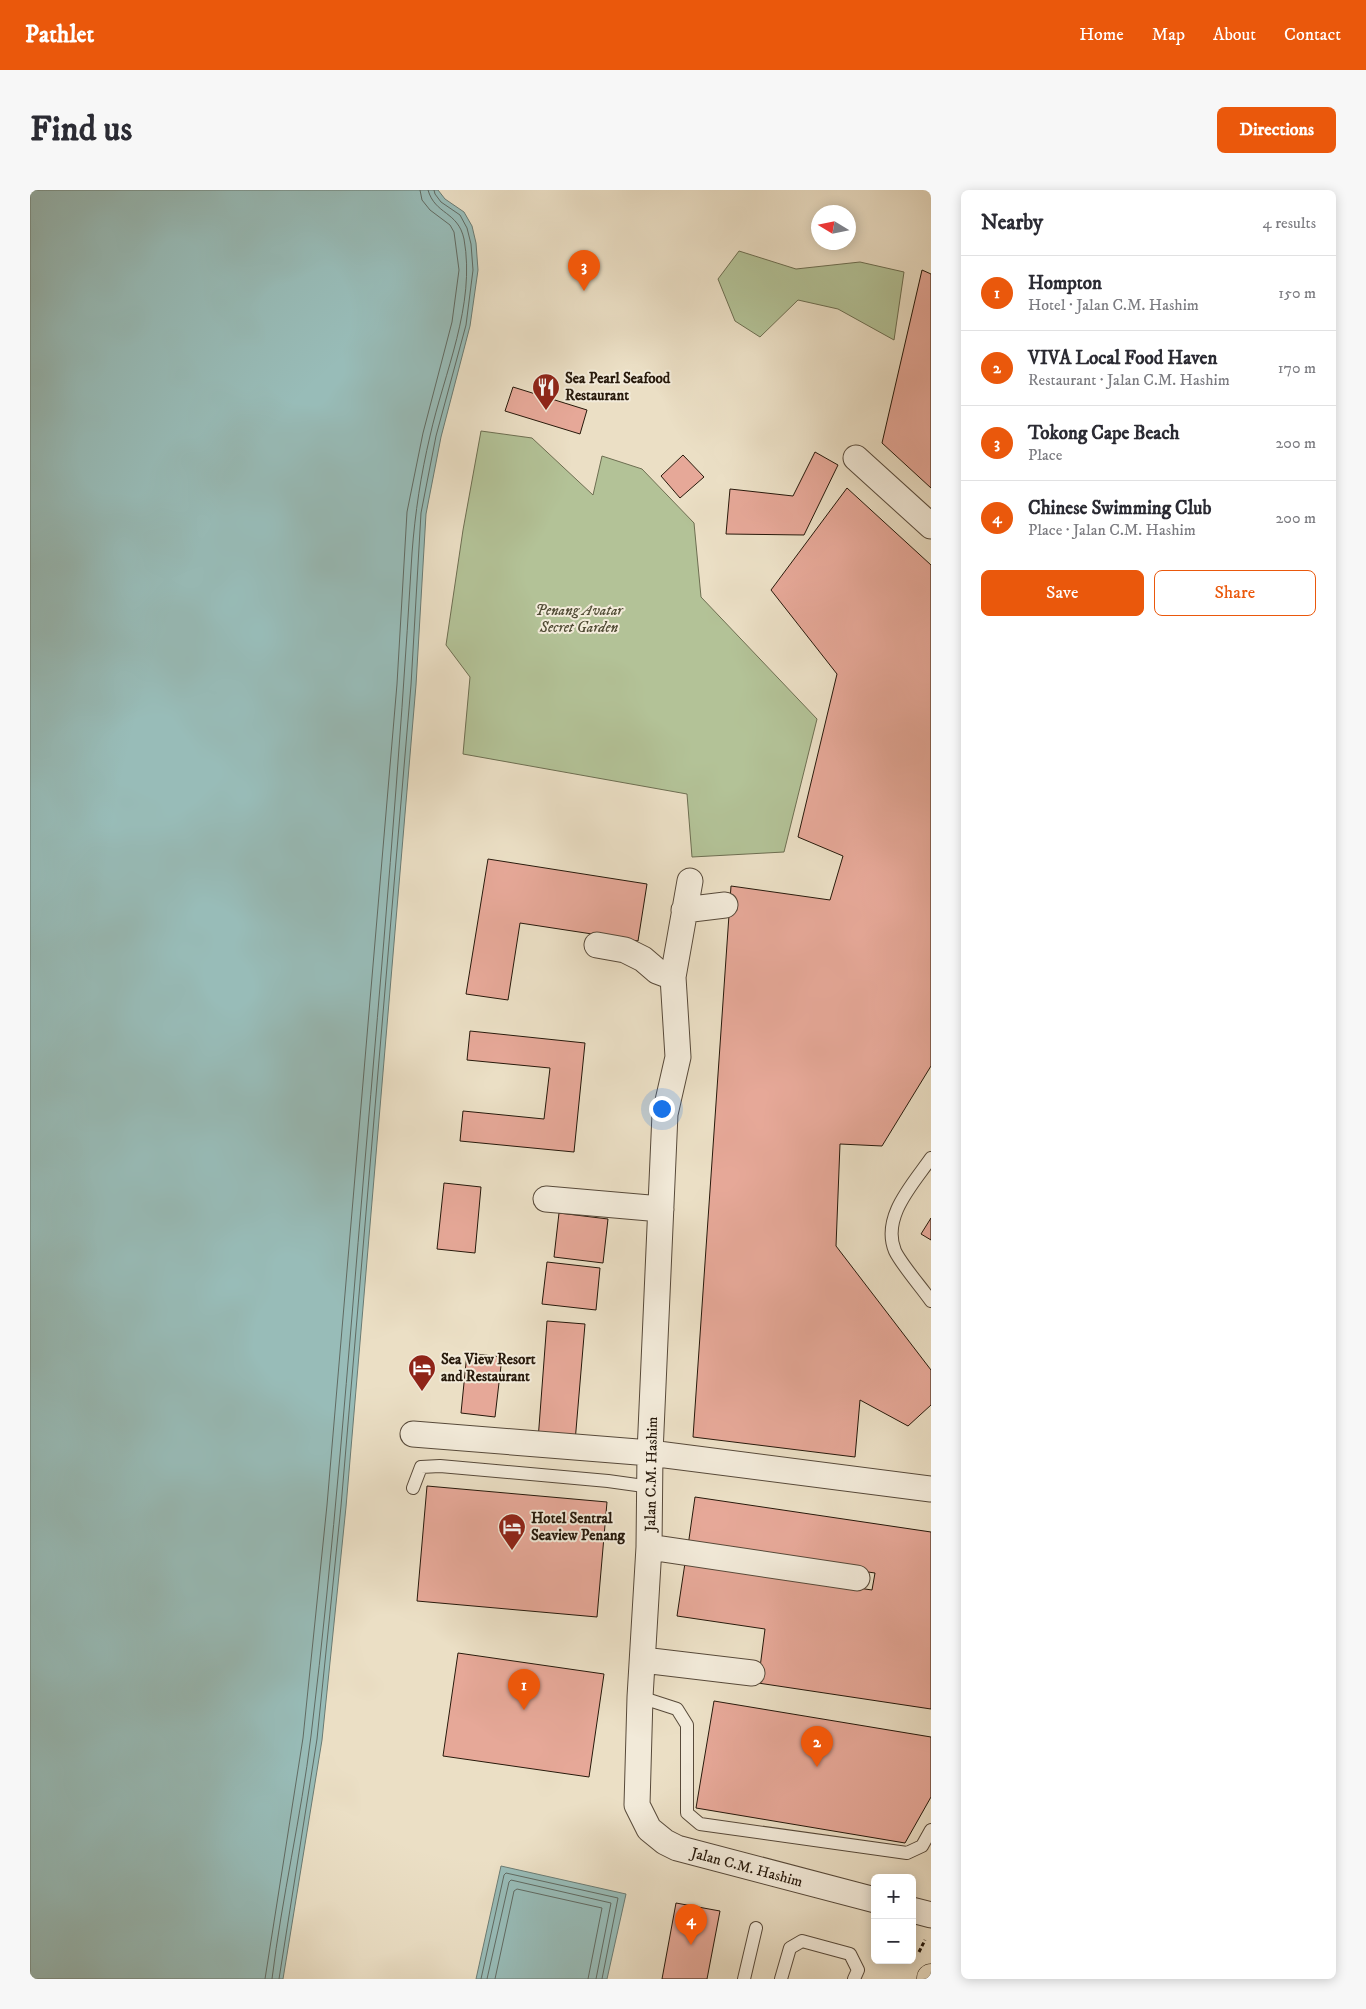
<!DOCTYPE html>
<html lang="en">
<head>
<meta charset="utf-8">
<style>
	:root { --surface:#fff; --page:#f7f7f7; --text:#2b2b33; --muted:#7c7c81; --line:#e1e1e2; --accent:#ea580c }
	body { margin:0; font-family:"IM FELL DW Pica",serif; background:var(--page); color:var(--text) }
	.controls { position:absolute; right:15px; bottom:15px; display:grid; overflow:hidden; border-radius:8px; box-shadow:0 2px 12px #0003 }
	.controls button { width:45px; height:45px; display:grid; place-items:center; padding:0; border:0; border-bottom:1px solid var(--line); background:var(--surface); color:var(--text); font:25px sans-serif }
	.compass { position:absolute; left:781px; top:15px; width:45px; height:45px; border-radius:50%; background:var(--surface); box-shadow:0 2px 12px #0003; rotate:280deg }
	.you { position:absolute; left:631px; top:918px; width:18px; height:18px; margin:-12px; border:4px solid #fff; border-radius:50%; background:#1a73e8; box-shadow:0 0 0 8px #1a73e833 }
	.badge { display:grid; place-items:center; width:32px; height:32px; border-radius:50%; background:var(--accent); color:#fff; font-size:16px; font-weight:700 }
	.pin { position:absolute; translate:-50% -41px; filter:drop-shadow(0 1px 2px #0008) }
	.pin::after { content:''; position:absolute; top:26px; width:18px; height:15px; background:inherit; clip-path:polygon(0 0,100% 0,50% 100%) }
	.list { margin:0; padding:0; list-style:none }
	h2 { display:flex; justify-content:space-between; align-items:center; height:65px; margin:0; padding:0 20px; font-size:21px }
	h2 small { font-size:16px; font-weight:400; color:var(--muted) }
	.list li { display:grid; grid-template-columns:32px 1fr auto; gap:15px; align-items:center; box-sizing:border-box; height:75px; padding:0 20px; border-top:1px solid var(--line) }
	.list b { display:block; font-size:19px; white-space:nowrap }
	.list p { margin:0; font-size:16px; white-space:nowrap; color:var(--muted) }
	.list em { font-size:16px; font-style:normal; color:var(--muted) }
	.actions { display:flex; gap:10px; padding:15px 20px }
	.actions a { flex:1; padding:11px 0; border:1px solid var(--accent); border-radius:8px; text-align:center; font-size:18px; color:var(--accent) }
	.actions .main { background:var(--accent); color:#fff }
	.map { position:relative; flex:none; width:901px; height:1789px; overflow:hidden; border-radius:8px }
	header { display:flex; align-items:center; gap:30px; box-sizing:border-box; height:70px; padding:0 25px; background:var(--accent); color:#fff }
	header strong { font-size:24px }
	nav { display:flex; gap:28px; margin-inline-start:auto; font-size:18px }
	.intro { display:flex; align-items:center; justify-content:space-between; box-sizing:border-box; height:120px; padding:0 30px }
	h1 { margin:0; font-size:35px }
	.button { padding:12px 22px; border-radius:8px; background:var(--accent); color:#fff; font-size:18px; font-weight:700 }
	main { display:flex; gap:30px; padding:0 30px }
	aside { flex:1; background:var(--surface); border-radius:8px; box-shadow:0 2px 12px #0003 }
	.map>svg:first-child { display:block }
	.green { fill:#b3c297; stroke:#6d6e51 }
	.water { fill:#98bcb8; stroke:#6b7b73 }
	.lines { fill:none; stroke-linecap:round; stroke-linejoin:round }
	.shore { stroke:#606a62; stroke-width:1 }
	.building { fill:#e6a898; stroke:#27190b }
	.lane-casing { stroke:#584a3a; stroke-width:14 }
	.street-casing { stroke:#584a3a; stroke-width:27 }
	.primary-casing { stroke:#27190b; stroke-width:29 }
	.path { stroke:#27190b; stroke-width:3; stroke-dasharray:4 2.5; stroke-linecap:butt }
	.lane { stroke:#f2ead9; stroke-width:12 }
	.street { stroke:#f2ead9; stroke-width:25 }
	.primary { stroke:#ebdfc5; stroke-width:28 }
	.labels { text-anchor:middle; stroke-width:4; stroke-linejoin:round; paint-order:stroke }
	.poi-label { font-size:15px; font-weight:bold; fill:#27190b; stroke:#f2ead9; text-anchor:start }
	.park-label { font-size:15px; font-style:italic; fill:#514c35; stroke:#f2ead9 }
	.street-label { font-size:15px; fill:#27190b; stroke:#f2ead9 }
</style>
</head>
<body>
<header>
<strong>Pathlet</strong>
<nav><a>Home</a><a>Map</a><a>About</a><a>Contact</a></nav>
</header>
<div class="intro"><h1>Find us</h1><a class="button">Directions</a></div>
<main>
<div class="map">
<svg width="901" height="1789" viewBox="0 0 901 1789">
	<rect width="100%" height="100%" fill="#ebdfc5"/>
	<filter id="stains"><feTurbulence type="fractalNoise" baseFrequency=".004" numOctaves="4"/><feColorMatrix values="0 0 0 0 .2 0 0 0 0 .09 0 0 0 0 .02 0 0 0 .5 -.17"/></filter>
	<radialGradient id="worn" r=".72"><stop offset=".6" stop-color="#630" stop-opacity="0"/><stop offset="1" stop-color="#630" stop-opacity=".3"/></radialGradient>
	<!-- green -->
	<path class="green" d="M709,61L766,79L830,72L874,82L864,150L808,119L768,110L730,147L705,131L688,89Z
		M451,241L502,248L563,305L572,266L612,279L664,333L671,407L787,529L754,662L662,667L657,604L433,564L440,487L416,455L433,340Z"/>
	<!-- water -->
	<path class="water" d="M0,0H408L415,9L434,22L442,36L446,53L448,80L440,136L411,247L396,324L386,495L316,1317L292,1550L253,1789H0Z
		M471,1676L596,1704L577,1789H446Z"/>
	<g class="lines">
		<!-- shore -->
		<path class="shore" d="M235,1789L273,1548L297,1315L367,494L377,322L393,243L422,132L429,80L424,42L420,35L400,20L392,10L390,0
			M242,1789C252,1707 271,1627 281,1546C304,1358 318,1170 334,982C352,776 370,569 382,363C385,323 391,284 400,246C414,183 446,115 434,49C428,21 405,25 398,0
			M249,1789L287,1549L311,1316L381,495L391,323L406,246L436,135L443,80L441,54L437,38L430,25L411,12L405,4L404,0
			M451,1789L474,1685L476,1683L588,1708L572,1789
			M457,1789L479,1692L481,1690L581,1713L566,1789
			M465,1789L484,1701L487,1699L572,1718L558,1789"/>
	</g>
	<!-- building -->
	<path class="building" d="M892,80L901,84V298L852,253Z
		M483,197L557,220L550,244L475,221Z
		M785,262L808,275L774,345L696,344L700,299L763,306Z
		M653,265L674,287L650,308L631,286Z
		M817,298L901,375V876L852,956L810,954L806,1056L901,1180V1215L878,1236L830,1210L825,1267L663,1247L701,696L800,710L813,666L768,647L807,484L741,400Z
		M458,669L617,694L608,751L490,733L478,810L436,804Z
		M440,841L555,853L544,962L430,951L433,921L514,929L520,878L437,870Z
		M414,993L451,997L445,1063L407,1059Z
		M529,1023L578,1029L573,1073L524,1067Z
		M901,1028V1050L891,1044Z
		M517,1072L570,1078L566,1120L512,1114Z
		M517,1131L555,1134L545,1252L508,1250Z
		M437,1163L472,1167L465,1227L431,1223Z
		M397,1296L577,1312L567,1427L387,1411Z
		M665,1307L901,1342V1519L728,1493L735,1439L647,1426L655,1373L842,1400L845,1383L658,1356Z
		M428,1463L574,1484L559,1587L413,1566Z
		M684,1511L901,1547V1607L875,1653L666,1618Z
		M646,1713L690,1721L677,1789H632Z"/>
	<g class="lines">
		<!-- lane casing -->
		<g class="lane-casing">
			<path id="lane" d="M901,968C883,994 851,1027 865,1061C871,1074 892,1098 901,1111
				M383,1298L391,1277L410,1276L578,1291L621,1297
				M610,1507L647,1519L657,1535V1623L670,1634L877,1663L892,1656L901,1640
				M714,1789L726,1738
				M751,1789L760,1758L772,1751L820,1764L828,1780L824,1789"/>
		</g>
		<!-- street casing -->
		<g class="street-casing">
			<path id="street" d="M826,268L901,336
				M660,691L643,787L648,867L635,924L620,1263L619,1357L610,1507L607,1615L619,1639L635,1652L647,1658L845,1710
				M654,720L695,715
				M567,755L595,760L613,769L627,781L643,787
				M516,1009L631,1019
				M383,1244L620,1263L901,1299
				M619,1357L827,1388
				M613,1470L722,1483
				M882,1720L901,1725"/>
		</g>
		<!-- primary casing -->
		<g class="primary-casing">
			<path id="primary" d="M901,1789V1788"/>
		</g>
		<!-- path -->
		<path class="path" d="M889,1762L895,1750"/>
		<!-- lane -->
		<use href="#lane" class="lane"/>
		<!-- street -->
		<use href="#street" class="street"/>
		<!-- primary -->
		<use href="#primary" class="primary"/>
	</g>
	<!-- icons -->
	<defs>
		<g id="restaurant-pin" transform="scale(1.4375)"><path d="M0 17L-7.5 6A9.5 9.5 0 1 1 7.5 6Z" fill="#8f2418" stroke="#f2ead9"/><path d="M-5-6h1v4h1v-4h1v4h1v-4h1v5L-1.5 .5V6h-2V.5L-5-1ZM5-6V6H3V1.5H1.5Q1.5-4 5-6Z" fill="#fff"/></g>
		<g id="hotel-pin" transform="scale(1.4375)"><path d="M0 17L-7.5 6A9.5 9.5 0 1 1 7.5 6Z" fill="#8f2418" stroke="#f2ead9"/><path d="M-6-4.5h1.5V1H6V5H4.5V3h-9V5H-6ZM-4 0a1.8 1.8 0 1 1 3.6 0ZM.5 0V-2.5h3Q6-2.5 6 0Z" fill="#fff"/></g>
	</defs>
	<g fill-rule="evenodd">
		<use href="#restaurant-pin" x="516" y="197"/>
		<use href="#hotel-pin" x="392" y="1178"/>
		<use href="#hotel-pin" x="482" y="1337"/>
	</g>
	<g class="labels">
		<!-- poi labels -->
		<g class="poi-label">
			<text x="535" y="193">Sea Pearl Seafood<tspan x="535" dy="17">Restaurant</tspan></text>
			<text x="411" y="1174">Sea View Resort<tspan x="411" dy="17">and Restaurant</tspan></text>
			<text x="501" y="1333">Hotel Sentral<tspan x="501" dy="17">Seaview Penang</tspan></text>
		</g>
		<!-- park labels -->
		<g class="park-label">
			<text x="549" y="425">Penang Avatar<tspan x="549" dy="17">Secret Garden</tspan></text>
		</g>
		<!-- street labels -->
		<g class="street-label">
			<text transform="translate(621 1284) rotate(-89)" y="5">Jalan C.M. Hashim</text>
			<text transform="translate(717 1677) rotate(15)" y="5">Jalan C.M. Hashim</text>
		</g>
	</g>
	<rect width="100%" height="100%" filter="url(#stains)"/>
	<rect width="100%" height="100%" fill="url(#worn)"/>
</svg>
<div class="controls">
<button>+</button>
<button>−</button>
</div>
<svg class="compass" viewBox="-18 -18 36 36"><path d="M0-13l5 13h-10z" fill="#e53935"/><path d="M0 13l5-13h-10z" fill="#7c7c81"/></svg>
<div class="you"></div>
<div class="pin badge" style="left:494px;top:1520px">1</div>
<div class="pin badge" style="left:787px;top:1577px">2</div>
<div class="pin badge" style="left:554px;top:101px">3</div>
<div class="pin badge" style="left:661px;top:1755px">4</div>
</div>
<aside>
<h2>Nearby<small>4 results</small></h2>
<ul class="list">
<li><span class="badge">1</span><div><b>Hompton</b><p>Hotel · Jalan C.M. Hashim</p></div><em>150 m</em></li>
<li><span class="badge">2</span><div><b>VIVA Local Food Haven</b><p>Restaurant · Jalan C.M. Hashim</p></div><em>170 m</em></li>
<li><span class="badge">3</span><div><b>Tokong Cape Beach</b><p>Place</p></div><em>200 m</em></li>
<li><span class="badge">4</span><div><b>Chinese Swimming Club</b><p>Place · Jalan C.M. Hashim</p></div><em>200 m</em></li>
</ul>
<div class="actions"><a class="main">Save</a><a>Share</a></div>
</aside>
</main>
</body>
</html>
